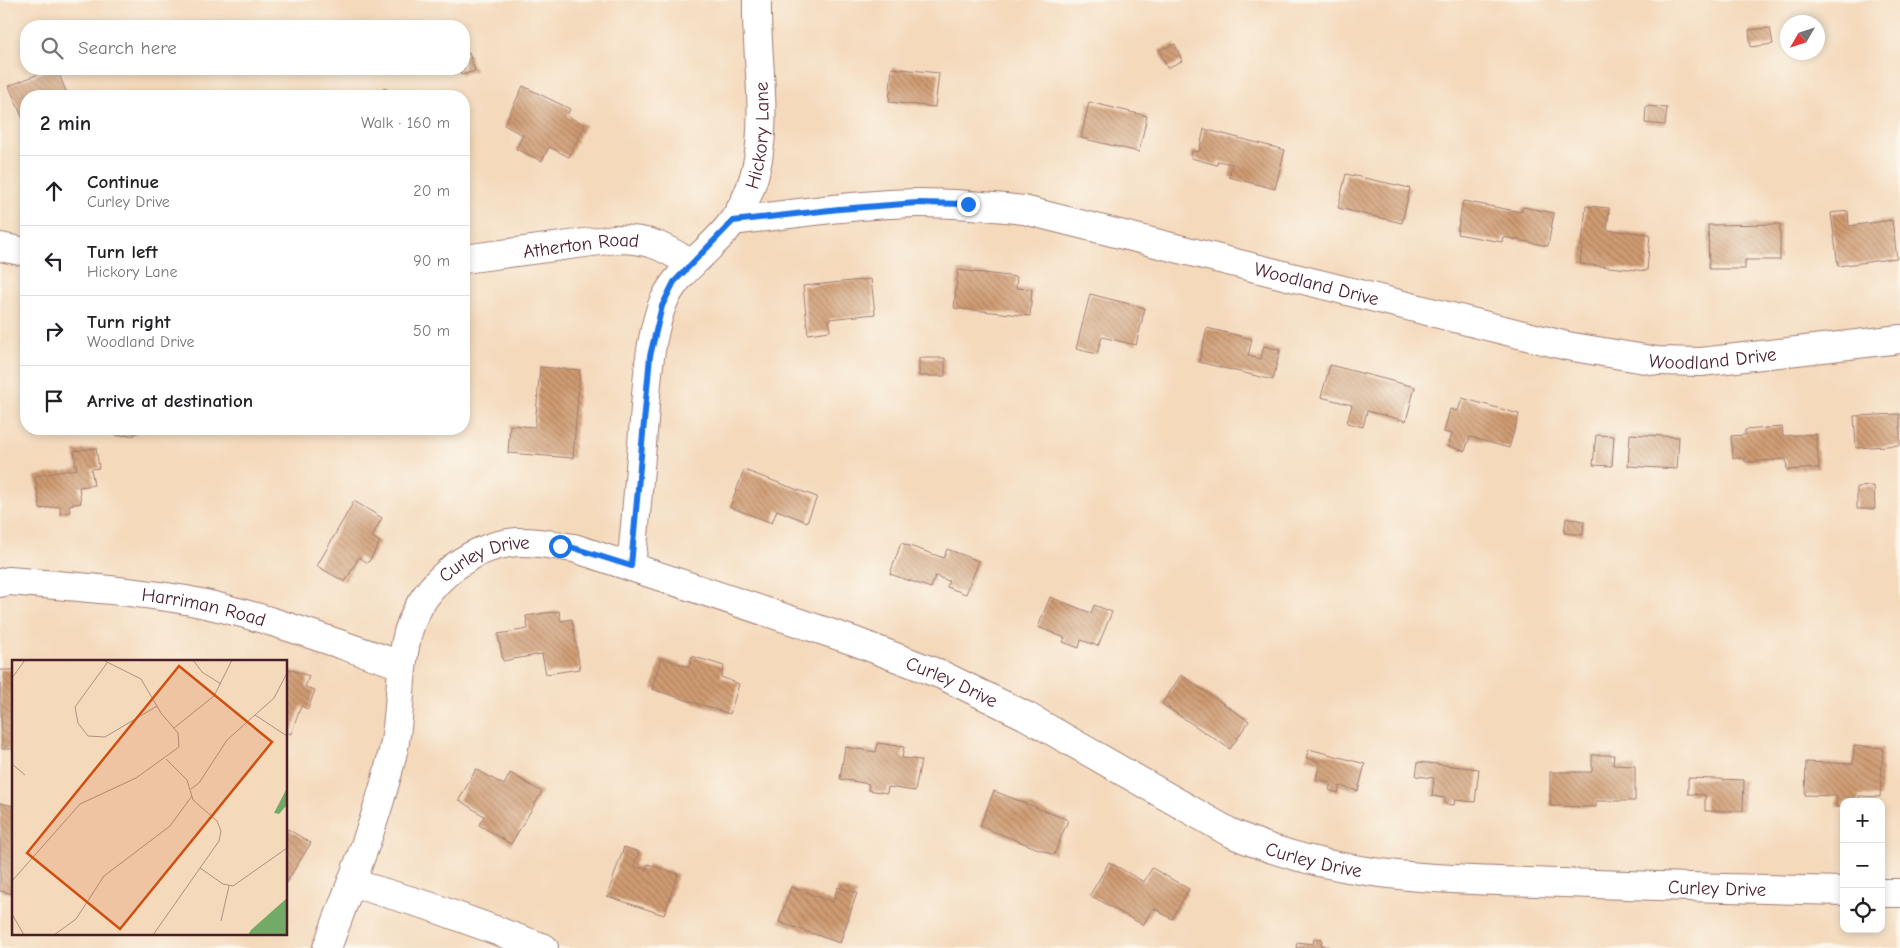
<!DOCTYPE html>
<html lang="en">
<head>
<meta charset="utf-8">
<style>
	:root { --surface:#fff; --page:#f2f2f2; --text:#202124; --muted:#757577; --line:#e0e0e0 }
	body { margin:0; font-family:"Comic Neue",sans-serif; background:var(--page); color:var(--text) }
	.controls { position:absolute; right:15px; bottom:15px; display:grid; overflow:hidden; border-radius:10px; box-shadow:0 2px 8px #0003 }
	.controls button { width:45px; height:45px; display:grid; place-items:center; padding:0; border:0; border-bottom:1px solid var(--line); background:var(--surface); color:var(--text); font:25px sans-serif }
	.compass { position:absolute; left:1780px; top:15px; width:45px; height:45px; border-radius:50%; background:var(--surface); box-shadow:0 2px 8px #0003; rotate:231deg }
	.stop { position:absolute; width:15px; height:15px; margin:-11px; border:4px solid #1a73e8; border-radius:50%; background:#fff }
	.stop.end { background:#1a73e8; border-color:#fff; box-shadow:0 1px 5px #0008 }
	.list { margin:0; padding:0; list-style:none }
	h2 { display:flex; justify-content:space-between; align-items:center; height:65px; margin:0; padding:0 20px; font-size:21px }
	h2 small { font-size:16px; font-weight:400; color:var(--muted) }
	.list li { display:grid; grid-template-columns:32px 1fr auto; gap:15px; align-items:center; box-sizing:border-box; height:70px; padding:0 20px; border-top:1px solid var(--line) }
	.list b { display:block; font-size:19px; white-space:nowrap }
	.list p { margin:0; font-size:16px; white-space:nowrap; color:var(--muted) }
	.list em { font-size:16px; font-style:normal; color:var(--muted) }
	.icon { flex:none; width:28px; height:28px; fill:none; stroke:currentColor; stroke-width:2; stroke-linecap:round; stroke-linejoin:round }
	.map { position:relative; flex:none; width:1900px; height:948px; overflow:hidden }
	.search { position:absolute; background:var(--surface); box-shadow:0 2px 8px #0003; left:20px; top:20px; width:450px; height:55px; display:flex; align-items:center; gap:12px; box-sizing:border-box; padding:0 18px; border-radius:20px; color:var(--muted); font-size:19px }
	.panel { position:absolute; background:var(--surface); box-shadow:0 2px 8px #0003; left:20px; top:90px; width:450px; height:345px; border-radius:20px }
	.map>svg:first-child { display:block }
	.building { fill:url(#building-back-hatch) }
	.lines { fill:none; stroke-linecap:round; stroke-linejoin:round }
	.minor-casing { stroke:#9f7c73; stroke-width:30 }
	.minor { stroke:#fff; stroke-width:28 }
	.route { stroke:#1a73e8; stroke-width:6 }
	.labels { text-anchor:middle; stroke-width:4.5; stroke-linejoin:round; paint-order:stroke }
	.street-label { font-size:19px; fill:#4a1f2b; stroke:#fbf7ec }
	.inset-road { fill:none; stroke:#b08f81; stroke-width:1 }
	.view { fill:#d05011; fill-opacity:0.15; stroke:#d05011; stroke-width:2.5 }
	.inset-edge { fill:none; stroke:#4a1f2b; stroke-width:2.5 }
</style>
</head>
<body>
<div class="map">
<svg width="1900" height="948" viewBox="0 0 1900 948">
	<defs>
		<pattern id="building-back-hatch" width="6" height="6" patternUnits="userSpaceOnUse" patternTransform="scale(1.25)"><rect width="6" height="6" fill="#cf9b72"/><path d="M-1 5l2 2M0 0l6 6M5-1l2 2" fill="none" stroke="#aa7e5e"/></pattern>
	</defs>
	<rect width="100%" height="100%" fill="#fbf7ec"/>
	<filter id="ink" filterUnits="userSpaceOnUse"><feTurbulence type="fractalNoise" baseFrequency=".02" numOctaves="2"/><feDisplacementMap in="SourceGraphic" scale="10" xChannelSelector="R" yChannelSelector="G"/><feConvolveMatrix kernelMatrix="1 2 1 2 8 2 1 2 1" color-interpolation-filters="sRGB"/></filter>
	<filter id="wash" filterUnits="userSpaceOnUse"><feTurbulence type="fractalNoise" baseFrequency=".0096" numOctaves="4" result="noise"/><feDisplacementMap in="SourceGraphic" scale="20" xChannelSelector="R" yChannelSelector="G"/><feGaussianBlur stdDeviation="1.12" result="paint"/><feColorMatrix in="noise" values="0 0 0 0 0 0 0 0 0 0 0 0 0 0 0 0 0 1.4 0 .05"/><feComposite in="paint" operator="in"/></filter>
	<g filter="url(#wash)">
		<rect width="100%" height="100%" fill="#f4d9bb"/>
		<g id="blocks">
			<!-- building -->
			<path class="building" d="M1770,28L1773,44L1751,47L1749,30Z
				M1175,44L1182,61L1167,68L1159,50Z
				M469,53L475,71L461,75L459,69H464V55Z
				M892,68L939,73L935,107L889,102Z
				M51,69H57L68,96H26V126L9,86Z
				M523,86L570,109L567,116L585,125L569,157L549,147L542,161L516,149L523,135L504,125Z
				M384,88L401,96H380Z
				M1089,102L1147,116L1139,152L1081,138Z
				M1646,106L1667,108L1665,125L1645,123Z
				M1204,129L1285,150L1275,189L1229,177L1232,164L1218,161L1217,165L1191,158L1192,151L1199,152Z
				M1346,174L1410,188L1402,223L1338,208Z
				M1463,201L1521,212L1523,207L1554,213L1548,246L1503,237L1502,242L1457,234Z
				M1586,206L1609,208L1607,230L1650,234L1647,271L1580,264Z
				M1848,211L1849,226L1892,220L1897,258L1838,266L1831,213Z
				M1780,224V260H1745V269H1709L1708,225Z
				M958,270L1017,277L1016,288L1032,289L1030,316L954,308Z
				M871,279L875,314L829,319L830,331L808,334L803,286Z
				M1090,294L1145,308L1136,345L1102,337L1097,354L1076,349Z
				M1207,328L1252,339L1248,356L1261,359L1264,346L1280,350L1273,380L1199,362Z
				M919,358H945V376H919Z
				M1330,365L1415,387L1406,421L1367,411L1363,427L1347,423L1352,405L1321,397Z
				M540,367L580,370L573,458L508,453L510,425L535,427Z
				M1462,398L1519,414L1509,448L1470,437L1465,451L1448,446L1452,434L1444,432L1450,409L1458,411Z
				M1900,414V445L1856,448L1854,416Z
				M1782,427L1783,436L1816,434L1819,468L1787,470L1786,459L1745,462V458H1733L1731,436L1745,435V430Z
				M116,429H134L135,435L117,436Z
				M1630,434L1679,437L1677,469L1628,466Z
				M1596,435L1614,436L1612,466L1593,465Z
				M96,448L99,468L91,469L94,485L79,487L81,503L69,505L70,512L60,514V506L40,509L35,476L77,469L74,451Z
				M744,470L817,497L807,522L777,510L772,523L730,507Z
				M1874,486L1875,509H1857V487Z
				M354,501L382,518L372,537L380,542L368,563L359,557L345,582L317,566Z
				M1566,518L1584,521L1583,535L1564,533Z
				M901,543L944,558L947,549L979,561L966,594L947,587L949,581L935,576L931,588L890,574Z
				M1050,597L1091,613L1094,605L1112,612L1098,646L1081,640L1079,648L1063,642L1065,638L1038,627Z
				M559,611L561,621L572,619L580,669L546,674L542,654L503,661L498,634L528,629L526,616Z
				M692,656L724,666L721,677L739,684L730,714L652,689L661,658L689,667Z
				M286,668L309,676L305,687L315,690L308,709L301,706L291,734L286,732Z
				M0,670H14V749H2Z
				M1181,675L1249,721L1230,749L1162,704Z
				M878,743L904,747L902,758L921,760L915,791L888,787L887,793L868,790L869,784L840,779L845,747L876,752Z
				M1854,746L1883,748L1880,797L1859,796V802H1844V807H1836L1837,796L1805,795L1806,762L1853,764Z
				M1309,749L1365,764L1358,791L1340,786L1338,793L1329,790L1331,783L1316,779L1320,762L1306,758Z
				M1592,755H1614L1613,765L1635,766V801H1596V807L1550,806V772H1592Z
				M1418,762L1479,769L1475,802L1455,800L1454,805L1445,804V798L1432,796L1434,778L1416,776Z
				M476,769L504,785L510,773L542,792L511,844L479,825L484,816L459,800Z
				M1688,778L1744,780L1743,811H1705V795L1688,794Z
				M994,791L1068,820L1054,855L980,826Z
				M0,803L14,806V894L0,891Z
				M286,828L311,843L286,883Z
				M624,847L639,852L634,866L646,870L648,864L678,874L664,915L607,896Z
				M1109,862L1144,882L1152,868L1189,889L1172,919L1153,908L1143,925L1090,895Z
				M791,887L833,902L838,887L857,893L840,943L779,922Z
				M1314,938L1322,939L1321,945L1332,948H1296L1297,942L1313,944Z"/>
		</g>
	</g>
	<g filter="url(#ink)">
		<use href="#blocks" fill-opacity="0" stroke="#9f7c73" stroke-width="1"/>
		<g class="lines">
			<!-- minor casing -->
			<g class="minor-casing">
				<g id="minor">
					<path id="s1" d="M733,221C794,214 856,204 918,203C954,203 989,206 1024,210L1567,346L1657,361L1701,362L1900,339"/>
					<path d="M0,247L26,252"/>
					<path id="s2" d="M464,259L615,239C650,239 662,246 692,264"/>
					<path id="s3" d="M631,567C636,518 640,469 644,420C647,382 649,344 661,308C674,271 711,252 733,221C779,157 755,73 757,0"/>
					<path id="s4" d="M0,583L8,581C68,586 127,590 186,600C260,614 331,642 402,665"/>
					<path d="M352,883L429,906L544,948"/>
					<path d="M1881,893H1900"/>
					<path id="s5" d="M327,948C351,882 379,816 394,747C401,712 399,676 406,641C416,590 465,546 517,542C536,541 555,545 574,548L854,641L942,675L1026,716L1229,832C1336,881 1449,879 1563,883C1657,886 1750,889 1844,891"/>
				</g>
			</g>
			<!-- minor -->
			<use href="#minor" class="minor"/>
		</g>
	</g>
	<g class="lines" filter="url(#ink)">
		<!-- route -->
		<path class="route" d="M560,546L574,548L631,566L650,356L662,306L674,282L733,221L839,209L917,203L968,204"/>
	</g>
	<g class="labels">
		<!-- street labels -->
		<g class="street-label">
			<text dy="7" stroke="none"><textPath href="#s3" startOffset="466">Hickory Lane</textPath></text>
			<text dy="7" stroke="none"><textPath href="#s2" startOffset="118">Atherton Road</textPath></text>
			<text dy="7" stroke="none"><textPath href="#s1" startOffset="594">Woodland Drive</textPath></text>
			<text dy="7" stroke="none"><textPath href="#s1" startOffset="999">Woodland Drive</textPath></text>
			<text dy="7" stroke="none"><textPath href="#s5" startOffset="441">Curley Drive</textPath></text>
			<text dy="7" stroke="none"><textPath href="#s4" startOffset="206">Harriman Road</textPath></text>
			<text dy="7" stroke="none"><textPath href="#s5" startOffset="936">Curley Drive</textPath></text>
			<text dy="7" stroke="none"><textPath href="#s5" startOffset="1341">Curley Drive</textPath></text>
			<text dy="7" stroke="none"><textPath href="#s5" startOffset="1746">Curley Drive</textPath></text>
		</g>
	</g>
	<!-- overview -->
	<g transform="translate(12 660)">
		<rect width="275" height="275" fill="#f4d9bb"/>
		<path d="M275,128V145L267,154L262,153ZM275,238V275H236L239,270Z" fill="#74aa68"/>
		<path class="inset-road" d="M181,0L190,12L209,24M95,3L63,47L66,63L76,76L93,77L145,46M0,18L13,0M243,55L275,76M162,68L202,36L220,0M0,104L13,115M179,129L187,123L215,80L262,38L275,13M188,208L211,224L221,226L275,188M0,221L68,144L124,118L167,87L166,73L149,53L129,19L91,0M0,254L12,275M209,261L217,226M42,275L64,259L92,216L158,166L180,136M141,275L207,181L209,171L205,161L181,140L175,120L154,99"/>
		<path class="view" d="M167,6L260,82L108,269L15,193Z"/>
		<rect width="275" height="275" class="inset-edge"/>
	</g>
</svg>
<div class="controls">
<button>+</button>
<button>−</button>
<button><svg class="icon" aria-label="locate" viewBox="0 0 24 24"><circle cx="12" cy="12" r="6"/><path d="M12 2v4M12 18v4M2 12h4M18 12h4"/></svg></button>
</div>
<svg class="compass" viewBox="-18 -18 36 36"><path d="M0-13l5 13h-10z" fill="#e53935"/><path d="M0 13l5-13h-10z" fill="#757577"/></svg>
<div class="stop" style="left:560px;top:546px"></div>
<div class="stop end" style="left:968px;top:204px"></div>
<div class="search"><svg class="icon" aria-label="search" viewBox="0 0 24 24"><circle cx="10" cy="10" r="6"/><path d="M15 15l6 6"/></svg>Search here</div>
<section class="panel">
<h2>2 min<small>Walk · 160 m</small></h2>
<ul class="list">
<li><svg class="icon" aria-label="ahead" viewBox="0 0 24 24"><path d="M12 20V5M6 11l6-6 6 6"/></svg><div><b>Continue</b><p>Curley Drive</p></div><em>20 m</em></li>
<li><svg class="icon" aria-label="left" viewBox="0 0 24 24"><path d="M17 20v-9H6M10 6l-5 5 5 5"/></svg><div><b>Turn left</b><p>Hickory Lane</p></div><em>90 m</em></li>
<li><svg class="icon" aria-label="right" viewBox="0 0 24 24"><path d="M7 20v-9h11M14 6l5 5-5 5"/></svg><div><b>Turn right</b><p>Woodland Drive</p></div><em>50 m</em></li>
<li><svg class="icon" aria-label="arrive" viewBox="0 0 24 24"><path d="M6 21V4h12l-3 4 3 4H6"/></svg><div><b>Arrive at destination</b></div></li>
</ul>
</section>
</div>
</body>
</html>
